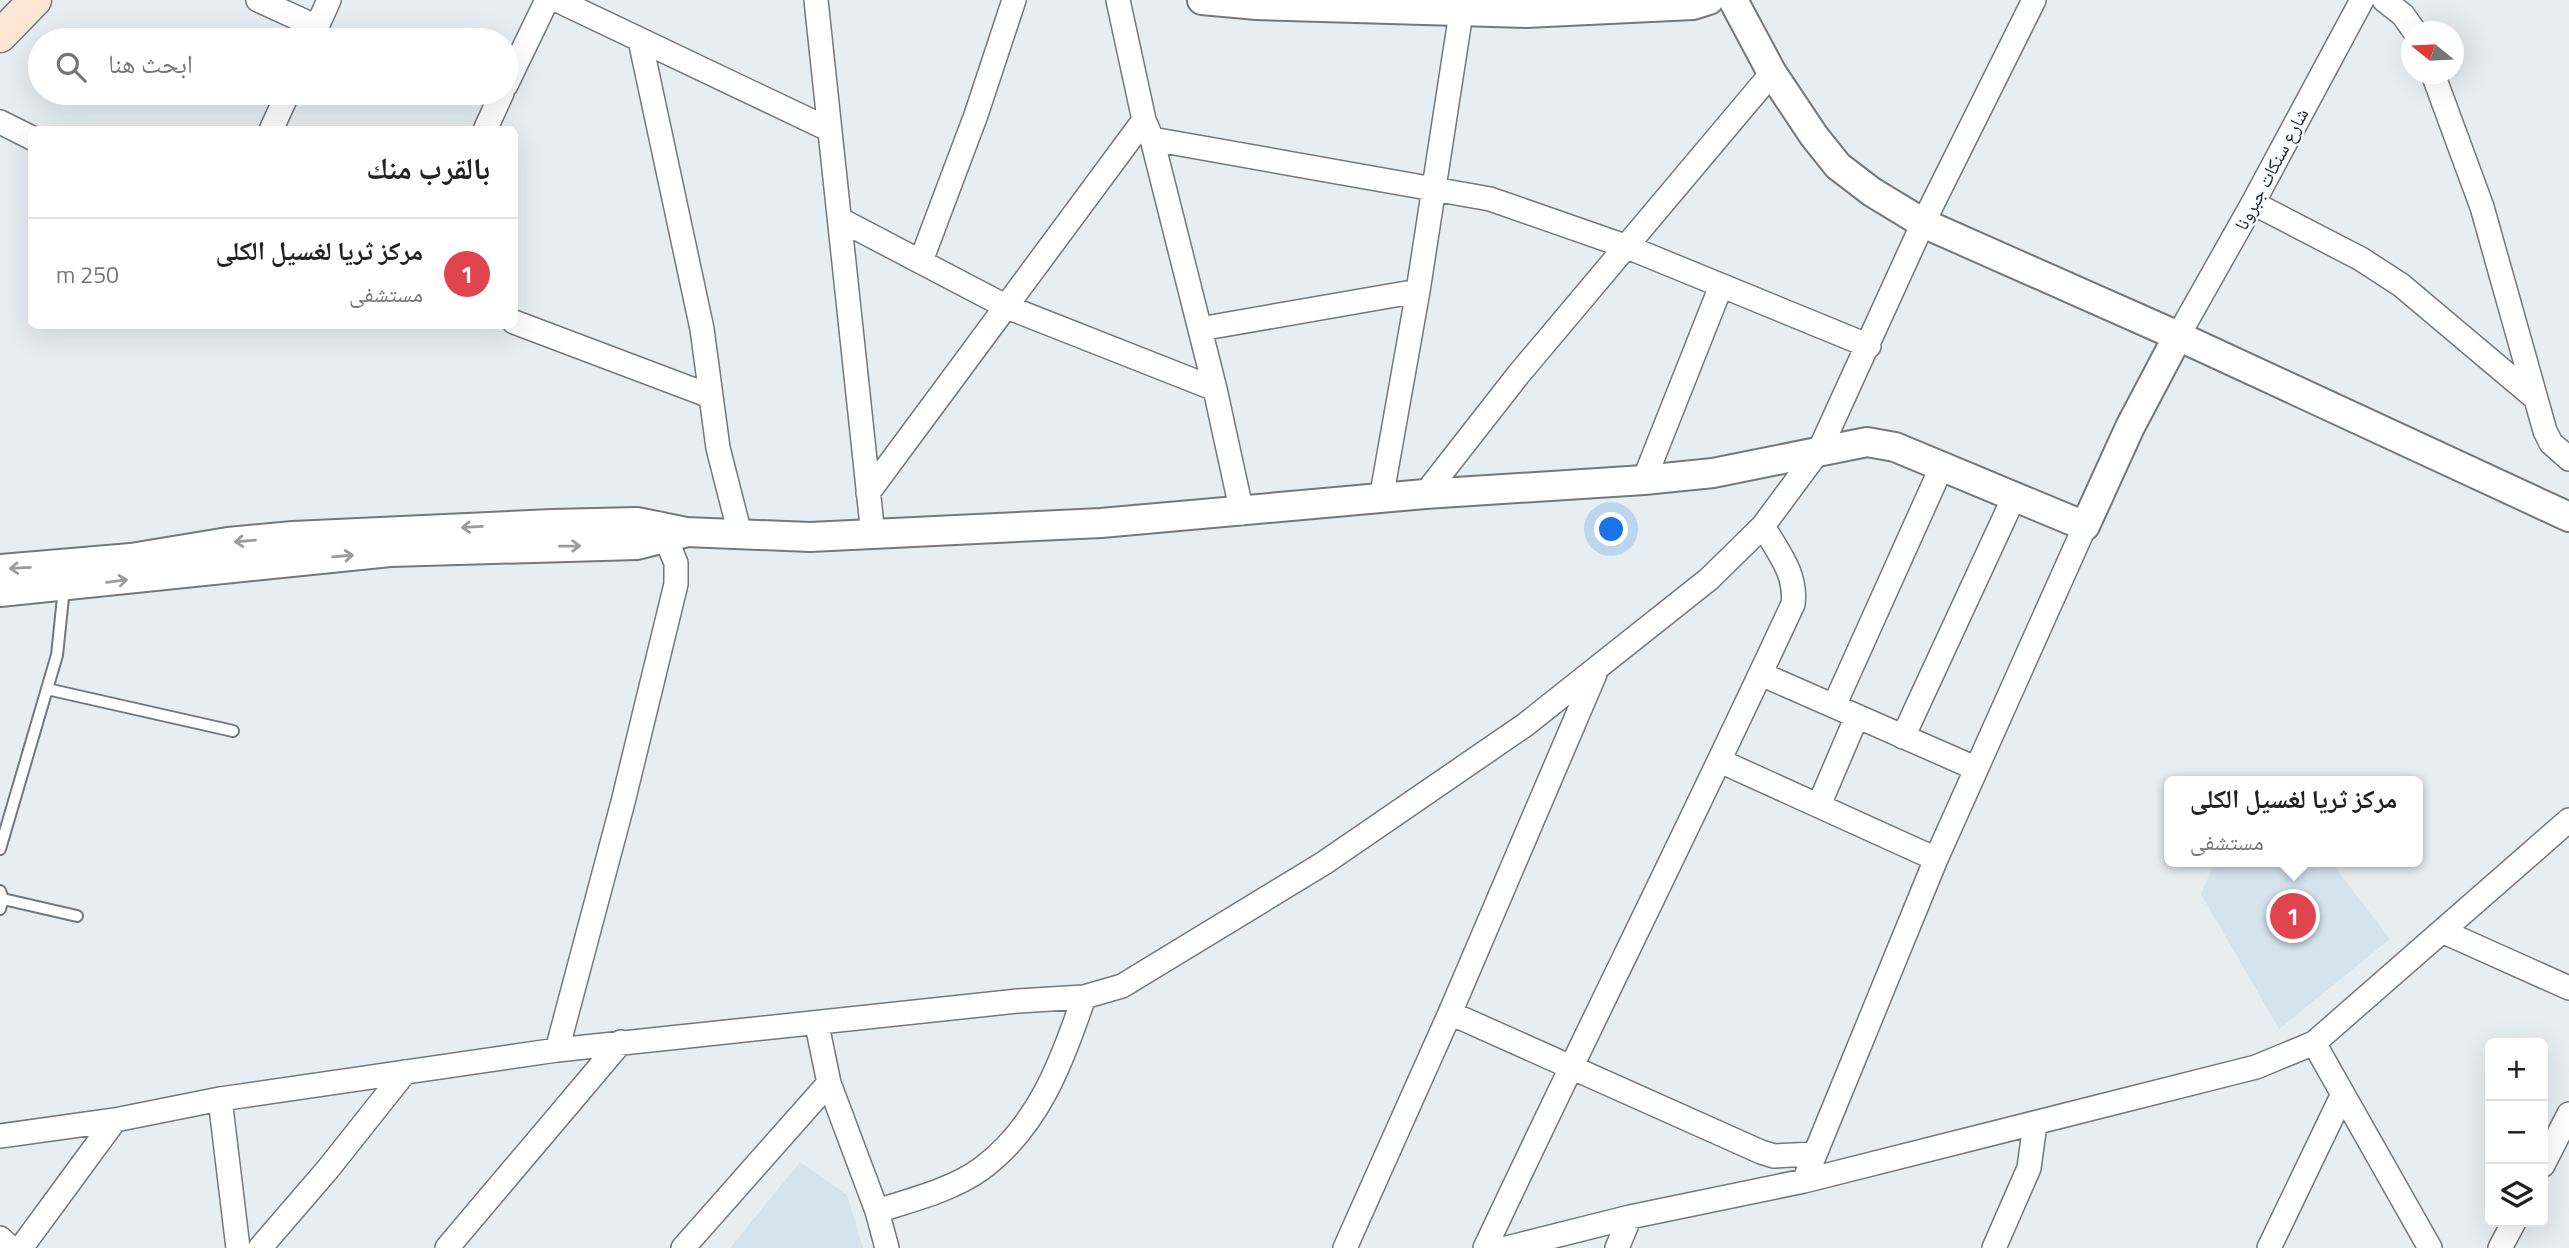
<!DOCTYPE html>
<html lang="ar">
<head>
<meta charset="utf-8">
<style>
	:root { --surface:#fff; --page:#f2f2f2; --text:#222; --muted:#767676; --line:#e0e0e0; --accent:#d93025 }
	body { margin:0; font-family:"Titillium Web","Noto Naskh Arabic",sans-serif; background:var(--page); color:var(--text); direction:rtl }
	.controls { position:absolute; right:21px; bottom:21px; display:grid; overflow:hidden; border-radius:10px; box-shadow:0 7px 28px #0002 }
	.controls button { width:63px; height:63px; display:grid; place-items:center; padding:0; border:0; border-bottom:2px solid var(--line); background:var(--surface); color:var(--text); font:35px sans-serif }
	.compass { position:absolute; left:2401px; top:21px; width:63px; height:63px; border-radius:50%; background:var(--surface); box-shadow:0 7px 28px #0002; rotate:288deg }
	.you { position:absolute; left:1612px; top:530px; width:24px; height:24px; margin:-18px; border:5px solid #fff; border-radius:50%; background:#1a73e8; box-shadow:0 0 0 10px #1a73e833 }
	.badge { display:grid; place-items:center; width:46px; height:46px; border-radius:50%; background:var(--accent); color:#fff; font-size:23px; font-weight:700 }
	.pin { position:absolute; translate:-50% -50%; border:4px solid #fff; box-shadow:0 2px 7px #0006 }
	.popup { position:absolute; left:2164px; top:776px; width:259px; height:91px; box-sizing:border-box; display:grid; place-content:center; border-radius:10px; background:var(--surface); filter:drop-shadow(0 2px 5px #0005); font-size:23px; white-space:nowrap; color:var(--muted) }
	.popup b { font-size:26px; color:var(--text) }
	.popup::after { content:''; position:absolute; left:50%; top:100%; margin-left:-14px; border:14px solid transparent; border-top-color:var(--surface) }
	.list { margin:0; padding:0; list-style:none }
	h2 { display:flex; justify-content:space-between; align-items:center; height:91px; margin:0; padding:0 28px; font-size:30px }
	h2 small { font-size:23px; font-weight:400; color:var(--muted) }
	.list li { display:grid; grid-template-columns:46px 1fr auto; gap:21px; align-items:center; box-sizing:border-box; height:112px; padding:0 28px; border-top:2px solid var(--line) }
	.list b { display:block; font-size:26px; white-space:nowrap }
	.list p { margin:0; font-size:23px; white-space:nowrap; color:var(--muted) }
	.list em { font-size:23px; font-style:normal; color:var(--muted) }
	.icon { flex:none; width:38px; height:38px; fill:none; stroke:currentColor; stroke-width:2; stroke-linecap:round; stroke-linejoin:round }
	.map { position:relative; flex:none; width:2569px; height:1248px; overflow:hidden; direction:ltr }
	.search { position:absolute; background:var(--surface); box-shadow:0 7px 28px #0002; left:28px; top:28px; width:490px; height:77px; display:flex; align-items:center; gap:18px; box-sizing:border-box; padding:0 24px; border-radius:38px; color:var(--muted); font-size:26px }
	.panel { position:absolute; background:var(--surface); box-shadow:0 7px 28px #0002; left:28px; top:126px; width:490px; height:203px; border-radius:10px; direction:rtl }
	.map>svg:first-child { display:block }
	.built { fill:#d5e3ed }
	.lines { fill:none; stroke-linecap:round; stroke-linejoin:round }
	.service-casing { stroke:#72787c; stroke-width:14 }
	.minor-casing { stroke:#72787c; stroke-width:26 }
	.tertiary-casing { stroke:#72787c; stroke-width:32 }
	.secondary-casing { stroke:#72787c; stroke-width:35 }
	.service { stroke:#fff; stroke-width:10 }
	.minor { stroke:#fff; stroke-width:23 }
	.tertiary { stroke:#fff; stroke-width:28 }
	.secondary { stroke:#fee6d4; stroke-width:32 }
	.oneway { stroke:#9b9c9c }
	.labels { text-anchor:middle; stroke-width:5; stroke-linejoin:round; paint-order:stroke }
	.street-label { font-size:19px; fill:#202224; stroke:#f5fbff }
</style>
</head>
<body>
<div class="map">
<svg width="2569" height="1248" viewBox="0 0 2569 1248">
	<rect width="100%" height="100%" fill="#e7eef2"/>
	<!-- built -->
	<path class="built" d="M2215,862H2331L2390,939L2279,1029L2201,894Z
		M800,1162L847,1195L863,1248H730Z"/>
	<g class="lines">
		<!-- service casing -->
		<g class="service-casing">
			<path id="service" d="M47,689L233,731
				M0,849L57,655L64,588
				M0,891L3,899L0,909
				M3,899L77,916"/>
		</g>
		<!-- minor casing -->
		<g class="minor-casing">
			<path id="minor" d="M258,0L317,27
				M557,0L828,129
				M816,0L873,535
				M1118,0L1144,120L1152,139L1215,389L1242,513
				M2384,0L2403,15L2415,32
				M311,40L329,0
				M640,40L702,329L718,448L740,534
				M2433,74L2482,207L2545,431L2551,443L2569,459
				M506,85L547,0
				M0,122L32,138
				M271,130L288,93
				M485,130L502,93
				M1152,139L1490,199L1625,246L1869,346
				M2253,203L2361,259L2401,285L2534,397
				M841,220L1007,307L1215,389
				M921,261L976,115L1014,0
				M514,322L710,396
				M1200,329L1418,291
				M2178,336L2253,203L2362,0
				M1644,480L1721,286
				M868,493L1144,120
				M1425,494L1518,375L1772,73
				M1381,499L1418,291L1463,0
				M1761,674L1975,768
				M1834,706L1942,466
				M1903,737L2014,497
				M1720,761L1936,859
				M1819,805L1857,716
				M2444,932L2569,988
				M1450,1013L1761,1152L1774,1156L1813,1154
				M817,1025L829,1083L877,1211L887,1248
				M2314,1043L2430,1248
				M557,1050L623,802L676,584V563L660,524
				M220,1099L238,1248
				M0,1136L115,1120L220,1099L557,1050L1018,1001L1084,997L1122,986L1324,863L1525,725L1709,579L1763,526L1820,449L1923,223L2034,0
				M2543,1165L2569,1114
				M1804,1181L1936,859L2085,526
				M877,1211C911,1200 952,1190 981,1169C1038,1127 1062,1062 1084,997
				M0,1238L11,1248
				M21,1248L115,1120
				M260,1248L328,1169L405,1072
				M447,1248L621,1042
				M683,1248L829,1083
				M1345,1248L1450,1013L1595,674
				M1485,1248C1586,1033 1693,820 1793,604C1797,574 1778,552 1763,526
				M1507,1248L1630,1217L1804,1181L2256,1067L2314,1043L2569,820
				M1617,1248L1630,1217
				M1994,1248L2029,1168L2035,1124
				M2269,1248L2342,1096
				M2500,1248L2514,1222"/>
		</g>
		<!-- tertiary casing -->
		<g class="tertiary-casing">
			<path id="tertiary" d="M1202,0L1257,5L1526,13L1693,5L1709,0
				M1733,0L1772,73L1814,136L1838,166L1872,192L1923,223L2178,336L2569,517
				M0,569L131,558L228,542L293,536L552,524L637,522L686,532L810,537L1101,523L1425,494L1644,480L1713,473L1867,442L1895,447L2085,526L2130,427L2178,336
				M0,592L390,552L637,545L684,533"/>
		</g>
		<!-- secondary casing -->
		<g class="secondary-casing">
			<path id="secondary" d="M0,36L35,0"/>
		</g>
		<!-- service -->
		<use href="#service" class="service"/>
		<!-- minor -->
		<use href="#minor" class="minor"/>
		<!-- tertiary -->
		<use href="#tertiary" class="tertiary"/>
		<!-- secondary -->
		<use href="#secondary" class="secondary"/>
	</g>
	<!-- one-way arrows -->
	<defs><path id="oneway-shaft" d="M-6 0H5M1.5-3L5.5 0L1.5 3" fill="none" stroke-width="1.6" stroke-linecap="round" stroke-linejoin="round" transform="scale(1.75)"/></defs>
	<g class="oneway">
		<use href="#oneway-shaft" transform="translate(472 527) rotate(177)"/>
		<use href="#oneway-shaft" transform="translate(245 541) rotate(175)"/>
		<use href="#oneway-shaft" transform="translate(570 546) rotate(-1)"/>
		<use href="#oneway-shaft" transform="translate(343 556) rotate(-5)"/>
		<use href="#oneway-shaft" transform="translate(20 568) rotate(177)"/>
		<use href="#oneway-shaft" transform="translate(117 581) rotate(-7)"/>
	</g>
	<g class="labels">
		<!-- street labels -->
		<g class="street-label">
			<text transform="translate(2271 169) rotate(-62)" y="7">شارع سنكات جبرونا</text>
		</g>
	</g>
</svg>
<div class="controls">
<button>+</button>
<button>−</button>
<button><svg class="icon" aria-label="layers" viewBox="0 0 24 24"><path d="M12 4l9 5-9 5-9-5zM3 14l9 5 9-5"/></svg></button>
</div>
<svg class="compass" viewBox="-18 -18 36 36"><path d="M0-13l5 13h-10z" fill="#e53935"/><path d="M0 13l5-13h-10z" fill="#767676"/></svg>
<div class="you"></div>
<div class="pin badge" style="left:2293px;top:916px;background:#e0444e">1</div>
<div class="popup"><b>مركز ثريا لغسيل الكلى</b>مستشفى</div>
<div class="search"><svg class="icon" aria-label="search" viewBox="0 0 24 24"><circle cx="10" cy="10" r="6"/><path d="M15 15l6 6"/></svg>ابحث هنا</div>
<section class="panel">
<h2>بالقرب منك<small></small></h2>
<ul class="list">
<li><span class="badge" style="background:#e0444e">1</span><div><b>مركز ثريا لغسيل الكلى</b><p>مستشفى</p></div><em>250 m</em></li>
</ul>
</section>
</div>
</body>
</html>
